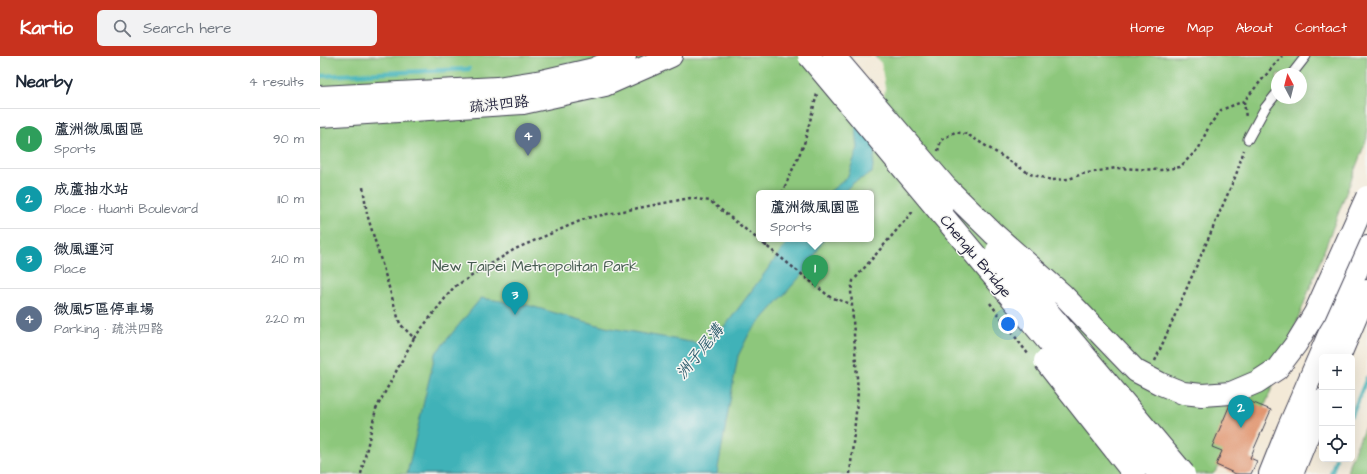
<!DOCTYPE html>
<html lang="en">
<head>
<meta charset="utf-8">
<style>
	:root { --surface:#fff; --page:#f2f2f3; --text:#1f2937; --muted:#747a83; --line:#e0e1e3; --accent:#c8321e }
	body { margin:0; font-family:"Architects Daughter","LXGW WenKai TC",sans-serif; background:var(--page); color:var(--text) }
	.controls { position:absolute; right:12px; bottom:12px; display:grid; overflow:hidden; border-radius:6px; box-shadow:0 4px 16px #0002 }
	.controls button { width:36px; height:36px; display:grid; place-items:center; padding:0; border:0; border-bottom:1px solid var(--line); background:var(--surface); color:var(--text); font:20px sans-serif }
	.compass { position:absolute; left:951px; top:12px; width:36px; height:36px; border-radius:50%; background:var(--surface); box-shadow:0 4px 16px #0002; rotate:353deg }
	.you { position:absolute; left:688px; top:268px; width:14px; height:14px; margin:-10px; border:3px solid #fff; border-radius:50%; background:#1a73e8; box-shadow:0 0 0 6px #1a73e833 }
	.badge { display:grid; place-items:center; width:26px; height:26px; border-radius:50%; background:var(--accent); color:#fff; font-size:13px; font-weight:700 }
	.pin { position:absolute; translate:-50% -33px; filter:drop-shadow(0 1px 2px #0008) }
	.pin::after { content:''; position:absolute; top:21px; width:14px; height:12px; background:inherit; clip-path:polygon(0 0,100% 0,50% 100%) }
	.popup { position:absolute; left:436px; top:134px; width:118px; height:52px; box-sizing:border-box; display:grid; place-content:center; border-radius:6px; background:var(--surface); filter:drop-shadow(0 1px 3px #0005); font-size:13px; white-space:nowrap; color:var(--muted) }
	.popup b { font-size:15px; color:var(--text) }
	.popup::after { content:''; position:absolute; left:50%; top:100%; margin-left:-8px; border:8px solid transparent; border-top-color:var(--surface) }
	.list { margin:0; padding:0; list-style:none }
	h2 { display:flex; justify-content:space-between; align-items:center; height:52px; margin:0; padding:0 16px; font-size:17px }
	h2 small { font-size:13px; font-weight:400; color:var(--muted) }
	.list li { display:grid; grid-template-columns:26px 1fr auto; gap:12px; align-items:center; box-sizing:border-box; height:60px; padding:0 16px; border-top:1px solid var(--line) }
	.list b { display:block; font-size:15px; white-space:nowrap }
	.list p { margin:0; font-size:13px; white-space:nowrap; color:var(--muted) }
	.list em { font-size:13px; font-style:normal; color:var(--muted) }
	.icon { flex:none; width:22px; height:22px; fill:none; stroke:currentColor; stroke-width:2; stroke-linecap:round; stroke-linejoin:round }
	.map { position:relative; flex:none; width:1047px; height:418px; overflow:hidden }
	header { display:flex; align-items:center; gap:24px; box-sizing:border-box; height:56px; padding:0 20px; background:var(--accent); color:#fff }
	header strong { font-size:19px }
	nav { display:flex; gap:22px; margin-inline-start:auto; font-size:14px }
	.search { width:280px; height:36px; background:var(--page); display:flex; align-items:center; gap:10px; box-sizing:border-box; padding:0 14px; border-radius:6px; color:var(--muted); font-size:15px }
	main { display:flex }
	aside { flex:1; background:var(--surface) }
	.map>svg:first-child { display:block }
	.green { fill:#8dc77b; stroke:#58745b; fill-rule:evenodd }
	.water { fill:#41b2b8; stroke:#326a7a }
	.pier { fill:#f3e9d7 }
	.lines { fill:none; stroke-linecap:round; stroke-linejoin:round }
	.stream { stroke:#41b2b8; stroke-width:4.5 }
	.building { fill:#e19671 }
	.service-casing { stroke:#414052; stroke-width:11 }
	.tertiary-casing { stroke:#414052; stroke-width:24 }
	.path { stroke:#414052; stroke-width:2.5; stroke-dasharray:3 3; stroke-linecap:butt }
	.service { stroke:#fff; stroke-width:9 }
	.tertiary { stroke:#fff; stroke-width:22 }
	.secondary-bridge-casing { stroke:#414052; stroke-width:24; stroke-linecap:butt }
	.secondary-bridge { stroke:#fff; stroke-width:22 }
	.labels { text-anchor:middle; stroke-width:3; stroke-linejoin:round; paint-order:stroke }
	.street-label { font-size:15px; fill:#22223b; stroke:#f6f6f2 }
	.park-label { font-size:15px; fill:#475c51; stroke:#f6f6f2 }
	.water-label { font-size:16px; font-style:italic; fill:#2e5c6d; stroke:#f6f6f2 }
</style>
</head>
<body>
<header>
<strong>Kartio</strong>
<div class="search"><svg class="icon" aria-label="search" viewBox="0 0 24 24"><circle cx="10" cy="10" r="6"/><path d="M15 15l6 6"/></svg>Search here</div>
<nav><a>Home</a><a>Map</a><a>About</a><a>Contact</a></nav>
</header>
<main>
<aside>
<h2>Nearby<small>4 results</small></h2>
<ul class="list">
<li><span class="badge" style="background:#2e9e5b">1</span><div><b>蘆洲微風園區</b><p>Sports</p></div><em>90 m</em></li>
<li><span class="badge" style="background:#0f9aa8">2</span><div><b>成蘆抽水站</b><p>Place · Huanti Boulevard</p></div><em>110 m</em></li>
<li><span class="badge" style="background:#0f9aa8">3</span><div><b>微風運河</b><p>Place</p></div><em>210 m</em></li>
<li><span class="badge" style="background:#5c6f8a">4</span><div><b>微風5區停車場</b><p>Parking · 疏洪四路</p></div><em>220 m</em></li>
</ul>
</aside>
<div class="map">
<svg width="1047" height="418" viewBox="0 0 1047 418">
	<rect width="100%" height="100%" fill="#f6f6f2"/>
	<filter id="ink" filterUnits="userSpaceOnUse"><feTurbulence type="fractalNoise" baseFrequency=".025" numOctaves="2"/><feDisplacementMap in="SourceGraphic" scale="8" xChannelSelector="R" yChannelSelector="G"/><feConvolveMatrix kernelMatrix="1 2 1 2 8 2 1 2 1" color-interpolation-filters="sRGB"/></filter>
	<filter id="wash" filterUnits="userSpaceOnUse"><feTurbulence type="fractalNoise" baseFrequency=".012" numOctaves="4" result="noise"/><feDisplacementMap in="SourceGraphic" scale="16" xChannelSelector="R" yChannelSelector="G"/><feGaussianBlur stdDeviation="0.9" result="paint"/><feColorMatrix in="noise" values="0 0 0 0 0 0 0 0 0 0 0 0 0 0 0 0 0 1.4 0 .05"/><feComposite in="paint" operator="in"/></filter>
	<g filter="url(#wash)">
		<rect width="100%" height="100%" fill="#f3e9d7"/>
		<!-- green -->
		<path class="green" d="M0,0H1047V82L938,368L893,418H0ZM957,18H981V42H957ZM439,137H551V183H439Z
			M1047,366V418H1027L1029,408Z"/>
		<!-- water -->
		<path class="water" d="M528,0H556L563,32L552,117L533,127L523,137H508L527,122L538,92Z
			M470,183H504L487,213L429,278L418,300L397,418H87L115,298L161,242L207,249L285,271L382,288L406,269Z"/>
		<!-- pier -->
		<path class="pier" d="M526,0H554L561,7L565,32L558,87Z"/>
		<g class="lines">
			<!-- stream -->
			<path class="stream" d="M0,20L149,13
				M1032,359L1047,322
				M1011,418L1016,403"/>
		</g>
		<g id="blocks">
			<!-- building -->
			<path class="building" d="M914,339L951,354L930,402L937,405L931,418H916L896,409L902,395L892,391Z"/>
		</g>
	</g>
	<g filter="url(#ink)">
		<use href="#blocks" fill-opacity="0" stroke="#414052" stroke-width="1"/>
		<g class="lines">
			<!-- service casing -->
			<g class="service-casing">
				<path id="service" d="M972,18L986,0
					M928,83L945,52L957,37"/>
			</g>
			<!-- tertiary casing -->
			<g class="tertiary-casing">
				<path id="tertiary" d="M0,41L177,32L222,25L274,13L305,0
					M0,60L203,47L285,29L351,0
					M1019,301L1047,235
					M950,418L968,373L1047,191
					M972,418L1002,344"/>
			</g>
			<!-- path -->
			<path class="path" d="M924,45L926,62
				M618,95L621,84L635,76L647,78L710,118L732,124L749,123L762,118L796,112L841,114L860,111L879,92L889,70L901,54L924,45L962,0
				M462,137L484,88L497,38
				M446,191V183
				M670,247L708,298
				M94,282L134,231L195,193L267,162L370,142L390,145L510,241L531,248
				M835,305L916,119L924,94
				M41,418L56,353L94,282L80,268L47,158L43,131
				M530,418L538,336L531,235L533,225L594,154"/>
			<!-- service -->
			<use href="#service" class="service"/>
			<!-- tertiary -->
			<use href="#tertiary" class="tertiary"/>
			<!-- secondary-bridge casing -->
			<g class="secondary-bridge-casing">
				<path id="secondary-bridge" d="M489,0L839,418
					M514,0L636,143
					M627,132L673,177L743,239L816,315L841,328L863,337L882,339L911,337L937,326L957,313L976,288L995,257L1047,141
					M677,195L864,418
					M725,305L814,418"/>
			</g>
			<!-- secondary-bridge -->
			<use href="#secondary-bridge" class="secondary-bridge"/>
		</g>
	</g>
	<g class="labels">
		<!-- street labels -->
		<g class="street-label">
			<text transform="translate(179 48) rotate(-6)" y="5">疏洪四路</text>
			<text transform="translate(656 200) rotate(50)" y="5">Chenglu Bridge</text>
		</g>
		<!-- park labels -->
		<g class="park-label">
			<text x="215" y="215">New Taipei Metropolitan Park</text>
		</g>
		<!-- water labels -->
		<g class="water-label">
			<text transform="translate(379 295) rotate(-51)" y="6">洲子尾溝</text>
		</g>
	</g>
</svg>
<div class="controls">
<button>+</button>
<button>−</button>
<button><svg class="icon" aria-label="locate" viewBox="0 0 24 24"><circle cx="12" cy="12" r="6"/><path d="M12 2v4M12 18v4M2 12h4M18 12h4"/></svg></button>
</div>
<svg class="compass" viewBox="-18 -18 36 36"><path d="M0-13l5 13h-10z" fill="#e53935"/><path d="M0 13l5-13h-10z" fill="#747a83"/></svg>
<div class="you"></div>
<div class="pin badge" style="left:495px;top:232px;background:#2e9e5b">1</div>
<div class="popup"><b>蘆洲微風園區</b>Sports</div>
<div class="pin badge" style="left:921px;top:372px;background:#0f9aa8">2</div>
<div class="pin badge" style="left:195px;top:259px;background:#0f9aa8">3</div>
<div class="pin badge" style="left:208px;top:100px;background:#5c6f8a">4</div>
</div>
</main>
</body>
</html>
